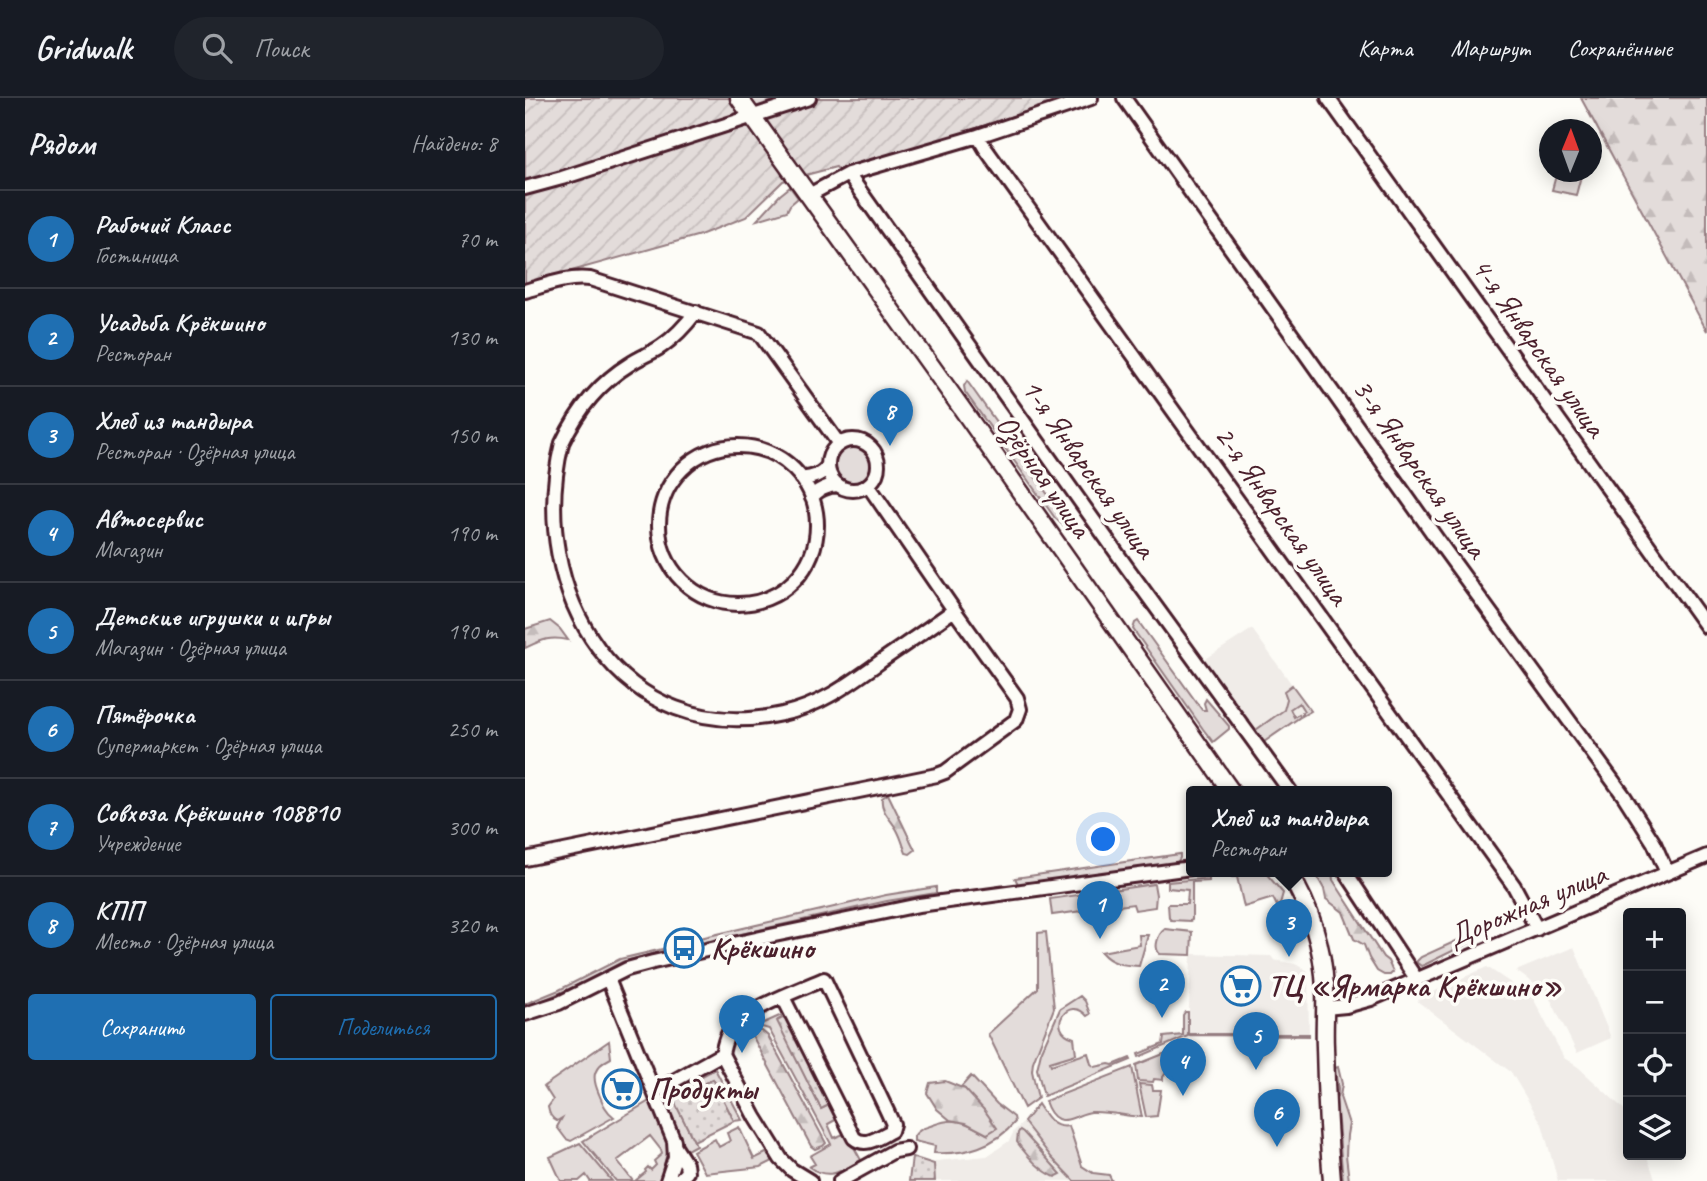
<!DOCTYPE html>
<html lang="ru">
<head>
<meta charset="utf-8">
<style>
	:root { --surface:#171b24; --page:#20242c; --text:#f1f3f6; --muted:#9ea1a6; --line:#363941; --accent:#1f6fb2 }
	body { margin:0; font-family:Caveat,sans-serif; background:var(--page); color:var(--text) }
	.controls { position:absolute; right:21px; bottom:21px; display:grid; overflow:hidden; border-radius:7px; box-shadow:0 4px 18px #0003 }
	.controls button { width:63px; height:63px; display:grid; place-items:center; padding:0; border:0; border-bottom:2px solid var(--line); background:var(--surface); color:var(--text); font:35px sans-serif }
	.compass { position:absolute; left:1014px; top:21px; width:63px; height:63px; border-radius:50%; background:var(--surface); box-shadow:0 4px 18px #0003; rotate:1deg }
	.you { position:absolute; left:579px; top:742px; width:24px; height:24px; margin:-18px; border:5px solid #fff; border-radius:50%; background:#1a73e8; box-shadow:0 0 0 10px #1a73e833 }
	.badge { display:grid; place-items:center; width:46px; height:46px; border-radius:50%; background:var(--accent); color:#fff; font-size:23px; font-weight:700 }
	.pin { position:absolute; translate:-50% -58px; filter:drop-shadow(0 2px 4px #0008) }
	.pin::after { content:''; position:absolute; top:37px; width:24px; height:21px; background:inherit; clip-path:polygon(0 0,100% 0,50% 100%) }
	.popup { position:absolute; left:661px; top:688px; width:206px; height:91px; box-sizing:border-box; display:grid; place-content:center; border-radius:7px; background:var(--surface); filter:drop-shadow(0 2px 5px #0005); font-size:23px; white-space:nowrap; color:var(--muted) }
	.popup b { font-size:26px; color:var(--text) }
	.popup::after { content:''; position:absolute; left:50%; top:100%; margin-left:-14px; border:14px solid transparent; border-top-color:var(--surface) }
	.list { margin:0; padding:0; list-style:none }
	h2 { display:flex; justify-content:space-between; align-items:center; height:91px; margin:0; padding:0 28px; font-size:30px }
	h2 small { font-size:23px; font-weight:400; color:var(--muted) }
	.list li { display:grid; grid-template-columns:46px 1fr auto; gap:21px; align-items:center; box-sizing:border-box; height:98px; padding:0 28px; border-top:2px solid var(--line) }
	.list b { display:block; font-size:26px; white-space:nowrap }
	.list p { margin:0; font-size:23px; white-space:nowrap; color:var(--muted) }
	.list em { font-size:23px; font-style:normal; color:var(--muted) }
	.actions { display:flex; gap:14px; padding:21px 28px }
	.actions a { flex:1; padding:16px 0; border:2px solid var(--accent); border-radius:7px; text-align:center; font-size:24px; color:var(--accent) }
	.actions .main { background:var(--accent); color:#fff }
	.icon { flex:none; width:38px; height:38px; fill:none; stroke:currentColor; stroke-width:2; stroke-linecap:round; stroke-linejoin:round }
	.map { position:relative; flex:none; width:1182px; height:1083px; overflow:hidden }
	header { display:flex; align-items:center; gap:42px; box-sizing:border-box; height:98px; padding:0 35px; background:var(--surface); border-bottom:2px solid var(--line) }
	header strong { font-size:33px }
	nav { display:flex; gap:38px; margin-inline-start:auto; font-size:24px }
	.search { width:490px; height:63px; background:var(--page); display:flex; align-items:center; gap:18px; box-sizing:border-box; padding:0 24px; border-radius:38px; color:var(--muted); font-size:26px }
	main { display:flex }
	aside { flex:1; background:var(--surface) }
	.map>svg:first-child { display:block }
	.built { fill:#f0ece8 }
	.grass { fill:#e3dcda; stroke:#967e82; stroke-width:2 }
	.forest { fill:url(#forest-firs); stroke:#967e82; stroke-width:2 }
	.park { fill:url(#park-dots); stroke:#967e82; stroke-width:2 }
	.garden { fill:url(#garden-furrows); stroke:#967e82; stroke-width:2 }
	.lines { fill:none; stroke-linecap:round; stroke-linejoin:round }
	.minor-casing { stroke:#4a1f2b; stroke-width:18 }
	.major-casing { stroke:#4a1f2b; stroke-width:21 }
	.minor { stroke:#fdfcf7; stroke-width:12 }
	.major { stroke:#fdfcf7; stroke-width:16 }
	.labels { text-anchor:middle; stroke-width:7; stroke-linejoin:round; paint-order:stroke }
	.street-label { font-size:30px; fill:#4a1f2b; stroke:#fdfcf7 }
	.poi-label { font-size:30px; font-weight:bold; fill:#4a1f2b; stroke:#fdfcf7; text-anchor:start }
</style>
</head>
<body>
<header>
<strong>Gridwalk</strong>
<div class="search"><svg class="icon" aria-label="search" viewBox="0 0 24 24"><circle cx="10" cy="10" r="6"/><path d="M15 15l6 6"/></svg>Поиск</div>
<nav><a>Карта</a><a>Маршрут</a><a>Сохранённые</a></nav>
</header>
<main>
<aside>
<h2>Рядом<small>Найдено: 8</small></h2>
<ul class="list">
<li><span class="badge">1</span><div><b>Рабочий Класс</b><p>Гостиница</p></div><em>70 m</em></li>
<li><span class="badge">2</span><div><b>Усадьба Крёкшино</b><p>Ресторан</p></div><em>130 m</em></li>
<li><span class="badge">3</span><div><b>Хлеб из тандыра</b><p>Ресторан · Озёрная улица</p></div><em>150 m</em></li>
<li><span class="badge">4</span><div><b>Автосервис</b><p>Магазин</p></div><em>190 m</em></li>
<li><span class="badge">5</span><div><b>Детские игрушки и игры</b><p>Магазин · Озёрная улица</p></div><em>190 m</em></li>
<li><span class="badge">6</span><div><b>Пятёрочка</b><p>Супермаркет · Озёрная улица</p></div><em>250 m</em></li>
<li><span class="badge">7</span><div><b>Совхоза Крёкшино 108810</b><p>Учреждение</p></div><em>300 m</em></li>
<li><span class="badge">8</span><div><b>КПП</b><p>Место · Озёрная улица</p></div><em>320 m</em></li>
</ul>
<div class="actions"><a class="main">Сохранить</a><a>Поделиться</a></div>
</aside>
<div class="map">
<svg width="1182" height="1083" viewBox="0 0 1182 1083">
	<defs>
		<pattern id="forest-firs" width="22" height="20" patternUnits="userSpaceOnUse" patternTransform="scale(1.75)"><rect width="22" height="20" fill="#e3dcda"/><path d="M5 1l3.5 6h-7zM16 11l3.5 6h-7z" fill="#c4bcbb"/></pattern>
		<pattern id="park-dots" width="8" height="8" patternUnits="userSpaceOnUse" patternTransform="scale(1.75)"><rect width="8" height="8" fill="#e3dcda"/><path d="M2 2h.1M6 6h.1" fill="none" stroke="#c4bcbb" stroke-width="1.8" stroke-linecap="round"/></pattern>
		<pattern id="garden-furrows" width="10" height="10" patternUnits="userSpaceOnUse" patternTransform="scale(1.75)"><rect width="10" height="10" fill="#e3dcda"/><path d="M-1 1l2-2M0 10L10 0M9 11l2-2" fill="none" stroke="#c4bcbb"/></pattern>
	</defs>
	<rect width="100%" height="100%" fill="#fdfcf7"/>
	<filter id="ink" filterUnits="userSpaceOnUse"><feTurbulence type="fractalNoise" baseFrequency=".0143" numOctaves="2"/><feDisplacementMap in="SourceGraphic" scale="14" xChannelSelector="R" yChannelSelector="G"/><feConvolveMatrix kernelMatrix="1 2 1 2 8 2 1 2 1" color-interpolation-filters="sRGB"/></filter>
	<g filter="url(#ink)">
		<!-- built -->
		<path class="built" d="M727,531L786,613L736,646L676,564Z
			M1049,849L1086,940L1052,955L1027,904L1019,893L991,873Z
			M666,856L746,858L749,862L770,866L783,873L784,938H663Z
			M962,869L1008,900L1039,960L1053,969L1103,1015V1057H1121L1131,1083H1033L1017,1026L986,974L892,903L920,888L925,889L931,886L933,882Z
			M499,1024L527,1060L549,1083H410L409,1066L411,1063L462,1058L484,1043L489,1033Z"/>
		<!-- grass -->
		<path class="grass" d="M1032,74H1057L1051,97L1027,92Z
			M265,89L273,100L265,107L262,113L232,122L255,97Z
			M442,283L543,425L538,427L530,420L440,294L439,288Z
			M308 366a20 20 0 1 1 40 0a20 20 0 1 1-40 0Z
			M613,523L677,612H681L679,605L681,601L704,628V631L688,644L678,631L608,531L610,525Z
			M767,587L786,613L777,618V614L779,613L774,605L765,611L769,619L774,616L775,619L736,646L728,634L759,612L762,601L759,593Z
			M655,756V760L651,766L494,788L490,780Z
			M722,773H739L758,795L755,806L752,808L748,800L719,809L712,779H705L703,775Z
			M684,780V783L667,784V822L665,823L646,822L644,820L643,806H662L663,792L643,790V784Z
			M629,786L631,797L630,809L610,812L608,806L527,817L525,801Z
			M411,789V795L362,803L176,845L175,840L361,797Z
			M640,831L667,834L666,857L635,856C628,850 633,836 640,831Z
			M521,834L529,910L508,964L507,973L513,1000L499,1010L463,936L513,890V835Z
			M614,837H623L614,868C598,867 586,866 576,854L615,847Z
			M150,848V850L97,864L60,884L0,910V906L34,892L95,861Z
			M555,898L560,903L565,916L562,918C543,896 520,932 549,940L551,956L525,964L526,967L563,955L566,966L570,969L584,966L588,967L605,960L606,962L519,998L512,971L516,954L535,911Z
			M660,914H663V936H784V938L665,937L614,959L613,956L638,946L639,939L658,937V917Z
			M261,915L263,917L253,922L296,1011L306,1006L314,1020L303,1026L309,1040L321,1035L336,1062C316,1073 304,1083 284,1069L290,1066L285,1058L306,1046L244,931L219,924L234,916L239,925Z
			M84,943L86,960C68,969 66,978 74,996C78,1006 81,1013 89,1019L46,1043L41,1041L32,1029L37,1020L32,1023C26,1020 24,1016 23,1009L28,1002L19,988Z
			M661,947L638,979V982L629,981L628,984L613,983L611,967Z
			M607,969L617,1019C602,1018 580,1013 566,1014C555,1015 543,1025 533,1021C526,1018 522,1009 520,1003Z
			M813,969L817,986L815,999L824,1026L822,1037L821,1057L824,1083H818L811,1001C816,991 810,982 810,970Z
			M190,971L217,1022L209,1023L188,981L148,1000L171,1047L160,1053L143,1012L140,994L146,988L149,993Z
			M446,978L472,1006L489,1019L490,1024C470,1048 440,1057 409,1055L410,1048L389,1043V1038C395,1030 400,1030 408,1027C432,1018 440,1024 462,1036L440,991L436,989Z
			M614,986L627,987L628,992H636L632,1018L621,1019Z
			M126,1002L139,1036L143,1051L135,1083H110L121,1074L120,1072L123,1069L126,1072L131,1067L129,1063L137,1056L136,1052L125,1038L92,1063L108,1083H91L58,1043Z
			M513,1006C521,1018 527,1031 544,1028L557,1068L568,1075L584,1077L587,1083H549L527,1060L499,1024Z
			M214,1029L229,1061L241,1055L248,1061L246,1064L236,1069L180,1075L168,1053L190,1041L194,1049L205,1043L202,1035Z
			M55,1045L87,1083H65L61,1077L54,1083H36L25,1059Z"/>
		<!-- forest -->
		<path class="forest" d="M1056,0H1182V233L1057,2Z
			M25,523L35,531L43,542C24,538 17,542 0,550V531Z
			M363,696L390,752L385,756L381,755C378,747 376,739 372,732C366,721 355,713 357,700Z
			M789,773H807L808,782L858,859L863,863L868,874L865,877H859L852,873L844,860L839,847L829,841L818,814L801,801L799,791Z
			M948,837L952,841L899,867L896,868L891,864L896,859L942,838Z
			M217,931L237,933L243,938L301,1045L298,1048L290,1051L286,1048L228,939L224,934H217Z
			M420,983L440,991L460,1013L472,1030L462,1036L441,1025L425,1022L412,1011L402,995L405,985Z
			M495,1032L498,1034L536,1076L530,1079C514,1072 502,1058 492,1044L493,1035Z"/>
		<!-- park -->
		<path class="park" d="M263,917L306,1006L296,1011L252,923Z
			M188,981L209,1023L169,1043L148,1001Z
			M387,1059L409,1066L410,1083H384Z"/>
		<!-- garden -->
		<path class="garden" d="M0,0H542L374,56L314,73L311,69L258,83L221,119L175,137L0,186Z"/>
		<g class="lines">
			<!-- minor casing -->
			<g class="minor-casing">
				<path id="minor" d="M599,0L919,451L1099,698L1129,745L1142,775
					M803,0L1182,529
					M453,38L460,50L989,788L1012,831
					M323,76L601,468L765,693
					M0,90L37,80L284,0
					M284,97L323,76L453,38L566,0
					M0,193C21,187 43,178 65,181L234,235L314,346
					M171,214C161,227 150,239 137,248C127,255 115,259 105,266C74,285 52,313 37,345C0,495 98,652 257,616C296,608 327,584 359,561C382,545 406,529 429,512
					M303 367a25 25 0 1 1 50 0a25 25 0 1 1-50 0Z
					M134 427a79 79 0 1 1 158 0a79 79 0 1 1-158 0Z
					M276,380C285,381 298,377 303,367
					M287,400C291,392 304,387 313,387
					M0,761L412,677L420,674L491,622L495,611L492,600L429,512L343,387
					M820,773L892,882
					M83,881L149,1043L150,1059L142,1083
					M800,910L821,908L846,901L1182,758
					M0,916L34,905L102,871L128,864L240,839L394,807L666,770
					M197,956L230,1019L256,1061L267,1072L285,1083
					M129,994L197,956C199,947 201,937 207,930C223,910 274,892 299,881L362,1013L368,1026L366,1033C354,1039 341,1050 329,1040L258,899
					M143,1082H154L162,1074L161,1066L150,1049
					M315,1083L369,1053L381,1051"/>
			</g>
			<!-- major casing -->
			<g class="major-casing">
				<path id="major" d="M214,0L435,308L706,693
					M763,773C785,809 798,848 800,890C801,909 799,929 800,949C801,994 803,1038 807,1083"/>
			</g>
			<!-- minor -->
			<use href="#minor" class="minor"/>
			<!-- major -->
			<use href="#major" class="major"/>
		</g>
	</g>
	<!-- icons -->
	<defs>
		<g id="bus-ring" transform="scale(2.0125)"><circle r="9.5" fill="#fdfcf7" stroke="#1f6fb2" stroke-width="1.5"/><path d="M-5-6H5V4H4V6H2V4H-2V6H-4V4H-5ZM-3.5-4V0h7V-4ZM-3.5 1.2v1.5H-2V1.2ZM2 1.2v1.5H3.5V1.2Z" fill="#1f6fb2"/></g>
		<g id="supermarket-ring" transform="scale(2.0125)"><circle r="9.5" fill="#fdfcf7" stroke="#1f6fb2" stroke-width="1.5"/><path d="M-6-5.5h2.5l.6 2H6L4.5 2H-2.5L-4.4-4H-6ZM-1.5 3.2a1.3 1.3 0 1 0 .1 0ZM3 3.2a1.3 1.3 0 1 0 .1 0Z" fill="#1f6fb2"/></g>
	</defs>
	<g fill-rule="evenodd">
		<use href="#bus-ring" x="159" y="850"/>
		<use href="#supermarket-ring" x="716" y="888"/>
		<use href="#supermarket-ring" x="97" y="991"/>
	</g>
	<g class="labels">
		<!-- street labels -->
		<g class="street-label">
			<text transform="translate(1014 249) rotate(55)" y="10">4-я Январская улица</text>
			<text transform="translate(564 370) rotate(55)" y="10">1-я Январская улица</text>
			<text transform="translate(895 370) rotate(55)" y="10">3-я Январская улица</text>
			<text transform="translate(519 378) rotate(55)" y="10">Озёрная улица</text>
			<text transform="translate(757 417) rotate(55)" y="10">2-я Январская улица</text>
			<text transform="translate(1002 807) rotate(-23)" y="10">Дорожная улица</text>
		</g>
		<!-- poi labels -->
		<g class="poi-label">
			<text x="186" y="860">Крёкшино</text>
			<text x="743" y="898">ТЦ «Ярмарка Крёкшино»</text>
			<text x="124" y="1001">Продукты</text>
		</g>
	</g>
</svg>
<div class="controls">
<button>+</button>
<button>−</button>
<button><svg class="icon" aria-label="locate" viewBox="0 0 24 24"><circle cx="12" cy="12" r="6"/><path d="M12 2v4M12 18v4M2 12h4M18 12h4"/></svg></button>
<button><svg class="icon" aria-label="layers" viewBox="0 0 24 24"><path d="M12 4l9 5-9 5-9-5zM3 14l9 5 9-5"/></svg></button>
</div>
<svg class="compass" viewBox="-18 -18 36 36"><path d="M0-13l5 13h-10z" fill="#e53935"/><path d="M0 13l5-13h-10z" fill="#9ea1a6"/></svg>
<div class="you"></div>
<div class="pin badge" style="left:575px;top:841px">1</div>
<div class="pin badge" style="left:637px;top:920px">2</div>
<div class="pin badge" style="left:764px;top:859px">3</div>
<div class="popup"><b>Хлеб из тандыра</b>Ресторан</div>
<div class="pin badge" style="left:658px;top:998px">4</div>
<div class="pin badge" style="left:731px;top:972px">5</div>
<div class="pin badge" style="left:752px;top:1049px">6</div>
<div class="pin badge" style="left:217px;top:955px">7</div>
<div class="pin badge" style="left:365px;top:348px">8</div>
</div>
</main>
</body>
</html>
